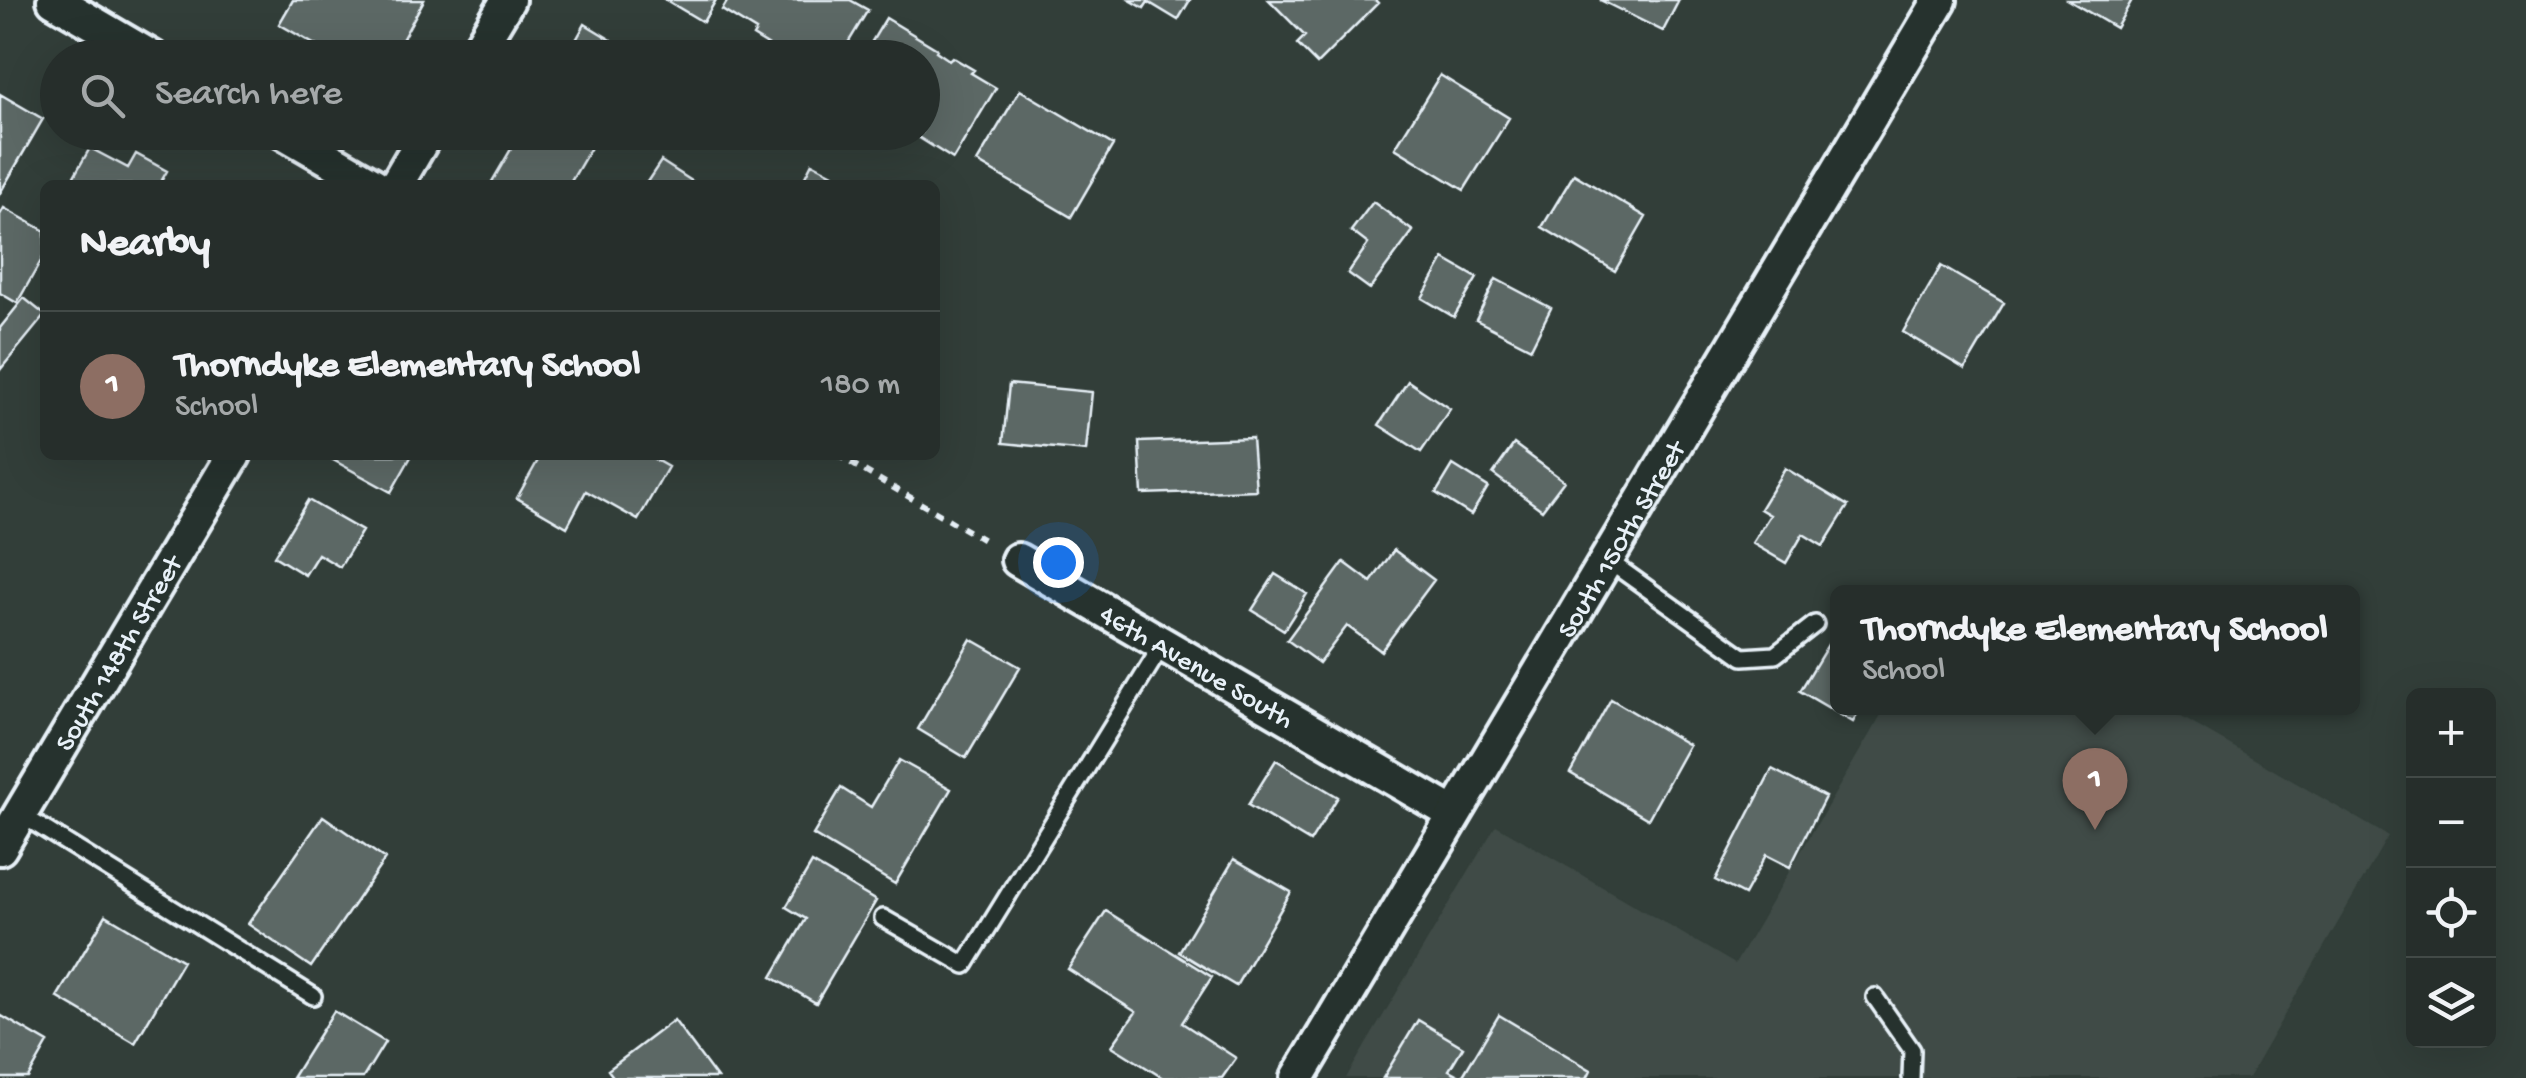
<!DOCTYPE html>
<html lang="en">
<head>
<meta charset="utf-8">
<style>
	:root { --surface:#262e2b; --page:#2e3633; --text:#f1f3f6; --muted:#a4a8a9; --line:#424a47; --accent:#1a73e8 }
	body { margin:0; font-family:"Gochi Hand",sans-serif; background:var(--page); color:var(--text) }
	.controls { position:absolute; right:30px; bottom:30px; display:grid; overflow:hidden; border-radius:15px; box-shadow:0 10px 40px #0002 }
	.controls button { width:90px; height:90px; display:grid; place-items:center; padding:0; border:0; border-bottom:2px solid var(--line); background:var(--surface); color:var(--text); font:50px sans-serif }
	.you { position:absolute; left:1058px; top:562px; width:35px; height:35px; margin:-25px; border:8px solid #fff; border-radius:50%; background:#1a73e8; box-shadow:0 0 0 15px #1a73e833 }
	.badge { display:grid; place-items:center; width:65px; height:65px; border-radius:50%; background:var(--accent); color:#fff; font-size:32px; font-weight:700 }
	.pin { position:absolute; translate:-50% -82px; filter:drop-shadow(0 2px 5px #0008) }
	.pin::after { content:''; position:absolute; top:52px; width:35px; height:30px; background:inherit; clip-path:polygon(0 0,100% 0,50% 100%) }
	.popup { position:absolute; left:1830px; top:585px; width:530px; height:130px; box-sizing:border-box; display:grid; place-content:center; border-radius:15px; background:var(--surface); filter:drop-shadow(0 2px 8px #0005); font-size:32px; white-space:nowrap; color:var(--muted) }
	.popup b { font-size:38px; color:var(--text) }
	.popup::after { content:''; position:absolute; left:50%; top:100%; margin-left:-20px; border:20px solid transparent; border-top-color:var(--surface) }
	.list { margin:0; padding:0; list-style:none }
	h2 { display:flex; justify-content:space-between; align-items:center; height:130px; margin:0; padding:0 40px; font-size:42px }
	h2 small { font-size:32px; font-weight:400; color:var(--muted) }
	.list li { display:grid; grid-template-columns:65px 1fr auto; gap:30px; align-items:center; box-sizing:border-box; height:150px; padding:0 40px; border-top:2px solid var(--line) }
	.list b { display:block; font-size:38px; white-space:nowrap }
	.list p { margin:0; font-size:32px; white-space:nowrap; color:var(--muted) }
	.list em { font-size:32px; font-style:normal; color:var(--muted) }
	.icon { flex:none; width:55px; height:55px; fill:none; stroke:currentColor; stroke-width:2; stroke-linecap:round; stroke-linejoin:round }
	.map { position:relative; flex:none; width:2526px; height:1078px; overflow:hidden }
	.search { position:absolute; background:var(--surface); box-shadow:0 10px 40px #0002; left:40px; top:40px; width:900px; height:110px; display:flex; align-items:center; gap:25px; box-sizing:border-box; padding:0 35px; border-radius:55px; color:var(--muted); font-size:38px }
	.panel { position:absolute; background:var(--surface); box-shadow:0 10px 40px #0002; left:40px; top:180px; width:900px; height:280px; border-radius:15px }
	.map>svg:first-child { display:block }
	.built { fill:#3f4b46 }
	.building { fill:#5c6865; stroke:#e8f1f8; stroke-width:2.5 }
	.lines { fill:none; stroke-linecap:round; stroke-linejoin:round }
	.lane-casing { stroke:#e8f1f8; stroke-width:22 }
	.street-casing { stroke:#e8f1f8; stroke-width:40 }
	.path { stroke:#e8f1f8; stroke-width:6; stroke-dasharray:8 8; stroke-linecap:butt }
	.lane { stroke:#26332d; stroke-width:15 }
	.street { stroke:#26332d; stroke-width:32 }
	.labels { text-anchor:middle; stroke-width:10; stroke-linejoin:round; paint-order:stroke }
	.street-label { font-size:28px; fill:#e8f1f8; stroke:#26332d }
</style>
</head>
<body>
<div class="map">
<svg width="2526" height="1078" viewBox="0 0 2526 1078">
	<rect width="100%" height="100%" fill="#323e39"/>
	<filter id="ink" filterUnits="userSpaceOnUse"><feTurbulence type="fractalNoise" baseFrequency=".01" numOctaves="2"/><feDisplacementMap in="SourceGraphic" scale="20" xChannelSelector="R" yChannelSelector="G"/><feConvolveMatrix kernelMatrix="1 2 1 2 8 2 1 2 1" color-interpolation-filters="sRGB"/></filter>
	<g filter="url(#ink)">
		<!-- built -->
		<path class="built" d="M1885,708H2166L2388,836L2248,1078H1346L1496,825L1735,964Z"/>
		<!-- building -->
		<path class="building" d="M293,0H424L392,58H338L279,24Z
			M666,0H716L703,22Z
			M728,0H850L868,10L839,58H789L753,36L756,31L722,10Z
			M1130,0H1190L1178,20L1148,2L1144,8Z
			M1269,0H1375L1378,3L1317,64L1297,44L1305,36Z
			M1600,0H1679L1663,31Z
			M2068,0H2132L2116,28Z
			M886,18L937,49L936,51L949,60L952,57L974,70L971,73L996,88L953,159L910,132H922V58H862Z
			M585,24L641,58H566Z
			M1440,75L1509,118L1464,190L1395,148Z
			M1020,90L1113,145L1071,217L977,162Z
			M0,94L43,119L0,193Z
			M521,132H600L569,185H490Z
			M90,148L128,168L136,154L167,171L159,185H69Z
			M661,161L698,185H645Z
			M812,163L850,183L849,185H801Z
			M1574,174L1646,217L1615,271L1542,227Z
			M1373,202L1413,231L1370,289L1348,273L1368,244L1351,231Z
			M4,208L45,231V254L17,303L0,293V215Z
			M1444,259L1477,278L1454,317L1422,298Z
			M1941,266L2004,303L1965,369L1903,332Z
			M1496,279L1551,308L1531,348L1476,320Z
			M24,298L45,315L0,370V328Z
			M1408,381L1450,409L1421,452L1379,425Z
			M1009,384L1092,392L1086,451L1003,443Z
			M1252,438L1256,490L1142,494L1139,442Z
			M1514,444L1564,481L1542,510L1493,474Z
			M324,455H412L391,492Z
			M541,455H647L668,467L638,520L586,491L567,527L517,498Z
			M1453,465L1488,487L1471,515L1436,493Z
			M1785,468L1848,506L1823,546L1803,534L1786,563L1752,543L1770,515L1760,509Z
			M308,500L362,531L340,567L318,554L305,575L274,556Z
			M1394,550L1434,580L1381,651L1347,626L1319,663L1287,640L1344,562L1371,582Z
			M1275,574L1307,594L1284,630L1252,610Z
			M1838,628V708H1861L1853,722L1800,691Z
			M971,639L1020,667L966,758L918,729Z
			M1611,699L1689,745L1648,819L1570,773Z
			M899,760L951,789L895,884L813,835L841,788L871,807Z
			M1276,760L1338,797L1310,842L1248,805Z
			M1772,769L1825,797L1790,867L1766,855L1744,895L1715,880Z
			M323,816L385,859L311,967L248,924Z
			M1234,859L1291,892L1236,986L1179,952Z
			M812,863L876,901L816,1003L772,977L806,919L786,907Z
			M1106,911L1212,977L1182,1023L1236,1058L1222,1078H1163L1112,1046L1136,1012L1068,969Z
			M106,915L183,961L135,1043L57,997Z
			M334,1011L385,1042L363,1078H292Z
			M0,1015L48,1043L28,1078H0Z
			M1499,1015L1591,1070L1587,1078H1383L1418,1020L1463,1047L1449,1070L1462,1077Z
			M674,1020L717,1078H614L608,1070Z"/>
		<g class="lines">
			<!-- lane casing -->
			<g class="lane-casing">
				<path id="lane" d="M1606,559L1743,657L1775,655L1815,624
					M20,814L313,996
					M883,918L965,965L1163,644
					M1875,997L1912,1050L1911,1078"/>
			</g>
			<!-- street casing -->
			<g class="street-casing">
				<g id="street">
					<path d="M54,0L153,58"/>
					<path d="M473,58L508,0"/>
					<path d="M283,132L374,185"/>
					<path d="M396,185L427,132"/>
					<path id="s1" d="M1018,560L1454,814"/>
					<path id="s2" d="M0,848L234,455"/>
					<path id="s3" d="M1298,1078L1940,0"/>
				</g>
			</g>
			<!-- path -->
			<path class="path" d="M837,455L987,542"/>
			<!-- lane -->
			<use href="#lane" class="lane"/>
			<!-- street -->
			<use href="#street" class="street"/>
		</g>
	</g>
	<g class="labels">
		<!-- street labels -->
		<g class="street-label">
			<text dy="10" stroke="none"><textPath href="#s3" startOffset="628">South 150th Street</textPath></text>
			<text dy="10" stroke="none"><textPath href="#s2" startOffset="228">South 148th Street</textPath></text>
			<text dy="10" stroke="none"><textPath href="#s1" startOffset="208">46th Avenue South</textPath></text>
		</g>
	</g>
</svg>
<div class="controls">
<button>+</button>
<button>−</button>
<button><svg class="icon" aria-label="locate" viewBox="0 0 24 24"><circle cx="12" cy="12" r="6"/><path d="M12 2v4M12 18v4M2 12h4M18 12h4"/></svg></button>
<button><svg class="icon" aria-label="layers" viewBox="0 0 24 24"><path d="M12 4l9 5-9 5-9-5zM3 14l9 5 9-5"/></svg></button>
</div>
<div class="you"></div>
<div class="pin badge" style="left:2095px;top:830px;background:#8d6e63">1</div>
<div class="popup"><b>Thorndyke Elementary School</b>School</div>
<div class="search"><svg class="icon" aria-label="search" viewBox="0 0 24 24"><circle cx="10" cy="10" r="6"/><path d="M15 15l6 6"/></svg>Search here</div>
<section class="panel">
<h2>Nearby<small></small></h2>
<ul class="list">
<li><span class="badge" style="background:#8d6e63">1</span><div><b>Thorndyke Elementary School</b><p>School</p></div><em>180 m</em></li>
</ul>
</section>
</div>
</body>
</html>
